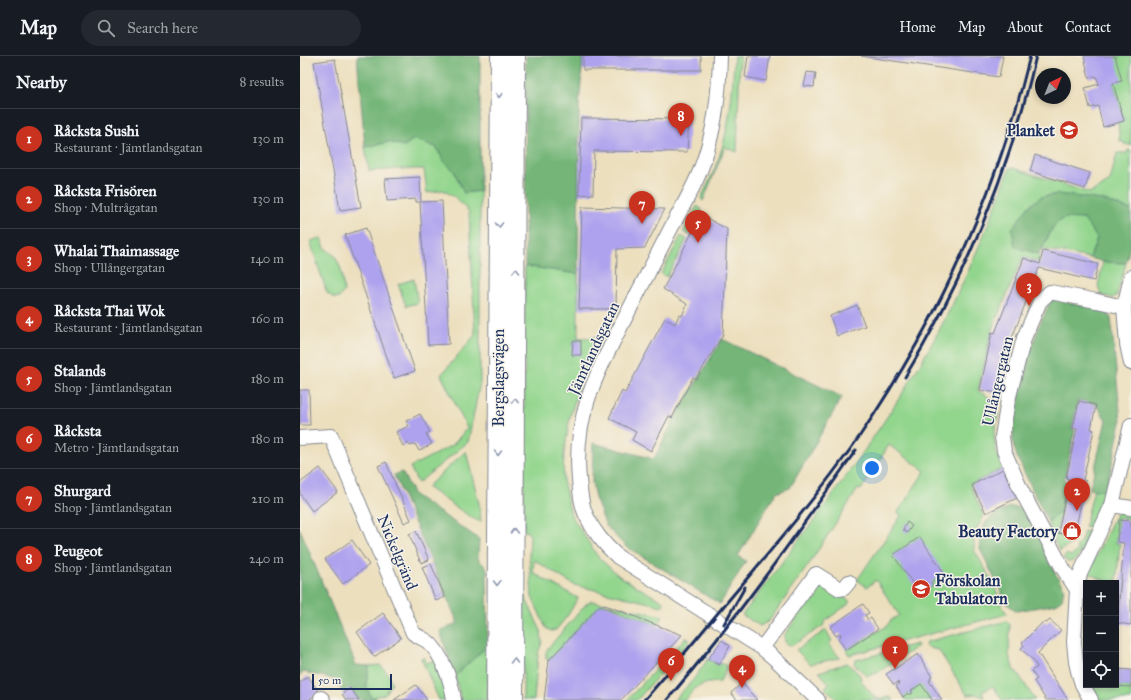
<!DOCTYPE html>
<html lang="en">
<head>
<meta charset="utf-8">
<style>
	:root { --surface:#171b24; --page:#242831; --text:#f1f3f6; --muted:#9ea1a6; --line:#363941; --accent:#c8321e }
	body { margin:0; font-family:"IM FELL Great Primer",serif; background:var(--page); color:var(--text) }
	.controls { position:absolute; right:12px; bottom:12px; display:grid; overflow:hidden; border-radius:0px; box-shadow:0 2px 6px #0003 }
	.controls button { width:36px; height:36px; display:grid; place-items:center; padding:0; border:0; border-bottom:1px solid var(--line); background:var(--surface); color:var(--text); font:20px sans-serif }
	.compass { position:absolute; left:735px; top:12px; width:36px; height:36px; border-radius:50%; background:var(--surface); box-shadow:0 2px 6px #0003; rotate:43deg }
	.scale { position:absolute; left:12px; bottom:10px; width:80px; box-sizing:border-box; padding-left:4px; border:2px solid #1b2f5e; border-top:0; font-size:11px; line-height:14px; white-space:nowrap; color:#1b2f5e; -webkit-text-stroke:3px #f7f3e8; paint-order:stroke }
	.you { position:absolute; left:572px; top:412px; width:14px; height:14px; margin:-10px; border:3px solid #fff; border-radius:50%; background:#1a73e8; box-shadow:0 0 0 6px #1a73e833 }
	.badge { display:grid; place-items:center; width:26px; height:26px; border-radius:50%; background:var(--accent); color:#fff; font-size:13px; font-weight:700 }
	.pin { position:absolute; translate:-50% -33px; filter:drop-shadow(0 1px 2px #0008) }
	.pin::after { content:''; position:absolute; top:21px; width:14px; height:12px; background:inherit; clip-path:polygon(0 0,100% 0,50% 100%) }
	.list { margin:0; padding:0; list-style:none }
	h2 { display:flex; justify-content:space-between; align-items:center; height:52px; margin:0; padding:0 16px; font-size:17px }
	h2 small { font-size:13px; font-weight:400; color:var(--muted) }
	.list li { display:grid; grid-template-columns:26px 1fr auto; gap:12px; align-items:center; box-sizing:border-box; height:60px; padding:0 16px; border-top:1px solid var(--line) }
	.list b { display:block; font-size:15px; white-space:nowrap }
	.list p { margin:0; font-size:13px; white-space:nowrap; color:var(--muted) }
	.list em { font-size:13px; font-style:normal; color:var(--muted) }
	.icon { flex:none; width:22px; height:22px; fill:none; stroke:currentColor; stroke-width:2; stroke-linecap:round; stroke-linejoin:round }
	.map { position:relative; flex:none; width:831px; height:644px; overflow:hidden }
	header { display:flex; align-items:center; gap:24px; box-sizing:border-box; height:56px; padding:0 20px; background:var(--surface); border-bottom:1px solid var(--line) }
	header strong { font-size:19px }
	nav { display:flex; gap:22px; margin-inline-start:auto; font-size:14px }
	.search { width:280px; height:36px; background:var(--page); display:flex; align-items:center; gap:10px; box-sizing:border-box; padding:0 14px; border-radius:22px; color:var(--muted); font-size:15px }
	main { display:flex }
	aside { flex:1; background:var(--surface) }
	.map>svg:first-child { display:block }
	.green { fill:#92d58d; stroke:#568276 }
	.forest { fill:#75b678; stroke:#48726b }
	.building { fill:#aea2ee }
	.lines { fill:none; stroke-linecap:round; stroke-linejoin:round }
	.minor-casing { stroke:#84878e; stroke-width:16 }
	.major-casing { stroke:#84878e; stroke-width:20 }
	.minor { stroke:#fff; stroke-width:14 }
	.major { stroke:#fff; stroke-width:18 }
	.rail { stroke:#1b2f5e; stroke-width:3 }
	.oneway { stroke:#8d97ae }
	.labels { text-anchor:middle; stroke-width:3; stroke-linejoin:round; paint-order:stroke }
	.poi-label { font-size:16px; font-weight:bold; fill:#1b2f5e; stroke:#f7f3e8; text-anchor:end }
	.street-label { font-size:16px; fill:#1b2f5e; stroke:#f7f3e8 }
</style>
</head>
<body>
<header>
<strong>Map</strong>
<div class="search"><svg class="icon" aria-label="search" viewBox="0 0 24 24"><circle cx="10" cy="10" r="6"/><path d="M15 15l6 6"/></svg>Search here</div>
<nav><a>Home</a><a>Map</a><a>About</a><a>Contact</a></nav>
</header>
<main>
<aside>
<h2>Nearby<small>8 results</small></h2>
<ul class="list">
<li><span class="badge">1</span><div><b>Råcksta Sushi</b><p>Restaurant · Jämtlandsgatan</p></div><em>130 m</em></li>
<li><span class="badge">2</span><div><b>Råcksta Frisören</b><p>Shop · Multrågatan</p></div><em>130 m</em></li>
<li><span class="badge">3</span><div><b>Whalai Thaimassage</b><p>Shop · Ullångergatan</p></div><em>140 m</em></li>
<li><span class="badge">4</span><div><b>Råcksta Thai Wok</b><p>Restaurant · Jämtlandsgatan</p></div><em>160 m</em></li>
<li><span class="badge">5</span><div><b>Stalands</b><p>Shop · Jämtlandsgatan</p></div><em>180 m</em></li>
<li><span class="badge">6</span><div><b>Råcksta</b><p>Metro · Jämtlandsgatan</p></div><em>180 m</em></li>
<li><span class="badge">7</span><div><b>Shurgard</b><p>Shop · Jämtlandsgatan</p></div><em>210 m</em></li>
<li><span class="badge">8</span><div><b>Peugeot</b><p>Shop · Jämtlandsgatan</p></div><em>240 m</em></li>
</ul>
</aside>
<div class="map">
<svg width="831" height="644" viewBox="0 0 831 644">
	<rect width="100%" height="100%" fill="#f7f3e8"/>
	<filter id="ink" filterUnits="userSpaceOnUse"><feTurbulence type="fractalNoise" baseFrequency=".025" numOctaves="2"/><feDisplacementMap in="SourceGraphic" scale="8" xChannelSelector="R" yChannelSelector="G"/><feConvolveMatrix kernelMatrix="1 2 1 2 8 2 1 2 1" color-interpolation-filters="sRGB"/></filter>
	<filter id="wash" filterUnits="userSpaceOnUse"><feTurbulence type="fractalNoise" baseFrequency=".012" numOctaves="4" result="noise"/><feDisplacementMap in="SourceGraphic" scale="16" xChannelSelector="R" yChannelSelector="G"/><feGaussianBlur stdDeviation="0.9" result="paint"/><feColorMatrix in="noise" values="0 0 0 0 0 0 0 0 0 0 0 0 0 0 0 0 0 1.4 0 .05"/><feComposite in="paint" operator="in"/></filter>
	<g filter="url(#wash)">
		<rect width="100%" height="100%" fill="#ecdfbd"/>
		<!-- green -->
		<path class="green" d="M434,0H440L437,96L425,91L403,145L401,142C410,124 419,105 424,85C431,58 433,28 434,0Z
			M815,0H831V89L824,88V86L820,85L818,67L824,65L813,27Z
			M114,83L136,91L144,105L154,115L164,137L180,135V327L168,386L118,427L110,411L153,389L167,372L141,319L175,279L169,156L155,141L143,134L127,137L124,113H98L69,115L65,91L89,86L104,90Z
			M828,94L831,95V154L802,144L758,138L741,141L728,151L715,191L739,198V206L723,201L692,273L678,335L693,343L699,353L694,380L696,395L703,412L670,429L684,460L676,474L674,482V494L686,514L700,543L699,545L707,558L549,599L546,594L587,570L590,565L599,559L576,524L567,531L557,524L601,460L598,456L625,415L589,389L561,434L558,433L509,508L469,565L460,570L442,559C508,472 576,386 630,291C662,234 688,172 710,111L790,137L810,125L817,97H827Z
			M397,150L402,153L389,179L383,176Z
			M764,162L784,163L797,182L790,202L742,193L753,171Z
			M381,180L387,183L367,221L361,218Z
			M21,182L25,192L35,200L41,213L44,235L39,242H34L27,237L10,185Z
			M803,206L826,207L817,239L813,242L801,239L798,230Z
			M225,210L278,218V282L301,281L302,272L307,275L281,324L270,361L264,397L263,424L271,459L298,501L319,520L362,545L364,548L362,550L274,529L234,504L233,517L278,542L268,559L256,574L251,575L246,572L232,541L229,499L230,480L227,475L224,476V468Z
			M114,223L118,247L106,250L98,228Z
			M166,395L179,447L181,466L172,462L127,431Z
			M794,433L806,435L791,472L785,470Z
			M761,455L756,478L774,482L773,487L759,495L748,466Z
			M817,456L831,457V463L818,462L816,487L820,488L816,529V527H810L788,517Z
			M784,475L789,476L778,501L773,505L768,506L763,502L767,498L771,500L778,494L776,491L781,485Z
			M519,530L527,531L551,546L525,565L523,570L491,590L485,586L484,580Z
			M224,539L241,575L242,586L238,598L234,644H223Z
			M291,545L297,546L363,560L357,569L308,549H305L299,550L249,604L246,603V596L249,591L286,548Z
			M707,565L710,569L709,599L714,615L717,616L735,644H702L693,630L682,636L684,641L676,638L667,639L638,593L636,594L625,590L626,586Z
			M526,574L532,585L529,588L540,602L510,608L496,594Z
			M386,581L390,584L337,644H327Z
			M617,588L618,590L577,617L567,620L554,608L556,604Z
			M188,589V644H161L155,620Z
			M123,601L127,607L135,604L149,644H139L121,602Z
			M408,603L419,609L420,607L427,610L420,626C403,627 395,629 386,644H374L393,624Z
			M547,607L560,619L561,625L576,643L590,641L594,644H537L525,632L529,627L519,616Z
			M80,609L88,618L92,627L85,638L71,642L66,629L69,610Z
			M621,628L632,644H606L603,641L608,637L609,639L612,637L611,635Z
			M791,629H810L831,631V644H798Z"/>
		<!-- forest -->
		<path class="forest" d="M57,0H180V135L164,137L154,115L144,105L136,91L114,83L104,90L89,86L65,91Z
			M226,0H283L279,51L278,218L225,210Z
			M758,138L802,144L831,154V185L826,207L803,206L790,202L797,182L784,163L764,162L753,171L739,198L715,191L712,173L728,151L741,141Z
			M751,244H756L805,255L811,262L821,366L806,435L790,433L806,364L796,348L778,344L772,373L775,374L764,425L767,426L761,455L748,466L717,401L713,387V371L719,339L728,302L740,268Z
			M422,283L542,341L490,432L476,437L438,500L446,505L420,548L325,490L306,470L295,442L292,426L293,387L354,403L374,363Z
			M102,416L114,439L179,483L178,503L187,512L188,589L155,620L140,575L158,567L94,419Z
			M710,451L724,452L756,519L764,532L762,543L756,548L717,555L707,548L680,493V480L686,466L691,461Z
			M0,473L56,609L69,610L66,629L71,642L75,641L77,644H59L51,633L44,637L34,623L4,616L0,619Z"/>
		<g id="blocks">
			<!-- building -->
			<path class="building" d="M283,0H401V14H283Z
				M448,0H470L466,25L445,21Z
				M561,0H703L699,21Z
				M784,0H815L822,25L813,27L824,65L803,71L798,50L790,52L785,32L799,28L796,20L789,22Z
				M35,3L61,151L40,154L14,6Z
				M507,16L516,17L514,31L504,30Z
				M281,62L389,63L387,96L294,95L293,138L279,139Z
				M735,99L790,117L785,133L730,115Z
				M120,121L121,146L142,145L149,288L128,289L120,146H116V143L87,145L85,123Z
				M282,151L365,153L345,192L317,193L316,253H279Z
				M401,159L427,173L423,279L396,323L393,321L372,362L369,360L351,395L332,384L336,376L309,362L322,335L325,337L365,262L375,268L379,259L382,260L387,248L363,233Z
				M66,172L115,315L94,322L45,179Z
				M743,195L798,208L794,225L739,212L712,282H709L697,337L680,334L692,276L695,277L724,202L740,208Z
				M557,249L565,270L537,280L530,260Z
				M273,285H281V299H272Z
				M0,334H9L10,369H0Z
				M779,345L796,349L791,373L794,374L783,424L786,425L774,480L758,477L769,423L766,422L777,373L773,372Z
				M120,358L130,376L126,378L132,388L119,395L115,388L110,390L108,387L103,390L96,376L109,370L106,365Z
				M86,406L111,464L104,467L78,410Z
				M20,412L38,436L12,455L0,438V427Z
				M703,413L717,442L686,457L672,429Z
				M819,464L831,465V569L817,567L824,487L817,486Z
				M607,466L612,470L607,477L603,474Z
				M116,475L129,504L121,507L109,478Z
				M620,481L644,517L631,526L633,529L620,538L593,499Z
				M52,484L69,509L43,528L25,503Z
				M131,508L145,541L136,545L122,511Z
				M563,548L569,557L565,559L568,564L571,562L578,573L546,594L538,582L541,580L540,577L536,580L530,571Z
				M305,549L382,579L321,644H244L249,604L299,550Z
				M83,557L101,582L74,601L57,576Z
				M750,564L761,574L738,597L768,644H746L734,625L737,623L731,615L737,611L732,603L721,593L724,589L722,587L744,565L746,567Z
				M422,584L430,590L419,609L408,603Z
				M618,598L632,621L630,622L631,624L629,625L642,644H632L621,628L611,635L613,637L609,639L608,637L603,641L596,630L599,628L598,626L594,629L586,618Z
				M816,613L831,614V631L816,630Z
				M8,620L19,636L10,643L11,644H0V626Z
				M442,627L457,644H437L431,637Z
				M116,629L127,644H94Z
				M50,632L59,644H46L42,638Z"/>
		</g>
	</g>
	<g filter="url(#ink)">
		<use href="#blocks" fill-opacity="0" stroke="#84878e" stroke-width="1"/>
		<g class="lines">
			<!-- minor casing -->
			<g class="minor-casing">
				<path id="minor" d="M420,0C419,40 415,77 400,115C392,135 381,153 371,172C355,203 339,235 323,266C296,319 273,361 279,423C280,435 281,450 287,461C294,477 305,489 318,501L462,592L474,602L518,644
					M831,221L824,251L827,288L831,307
					M0,382L31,380L113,577C117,580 122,582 127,585C141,595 152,627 154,644
					M812,449L831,452
					M777,534L762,511L721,434L704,395L702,381L708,344L724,282L740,245L750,236L797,245L824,251
					M462,592L516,518L540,533L544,532L549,526
					M21,642L23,644
					M791,644L782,628L778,615L776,606L774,586L777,534L780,518L812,449L831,369"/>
			</g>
			<!-- major casing -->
			<g class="major-casing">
				<path id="major" d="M196,644L200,0
					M214,644L216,0"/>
			</g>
			<!-- minor -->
			<use href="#minor" class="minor"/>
			<!-- major -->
			<use href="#major" class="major"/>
			<!-- rail -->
			<path class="rail" d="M605,321C665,222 710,113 736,0
				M424,568L445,531
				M344,644C373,612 400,578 428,545C473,492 519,438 559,381C638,265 697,136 730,0
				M367,644C435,565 496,479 556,394"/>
		</g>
		<!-- one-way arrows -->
		<defs><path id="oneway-chevron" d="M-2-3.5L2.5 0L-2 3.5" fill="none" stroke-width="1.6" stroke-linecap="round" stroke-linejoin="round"/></defs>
		<g class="oneway">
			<use href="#oneway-chevron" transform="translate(199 39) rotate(90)"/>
			<use href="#oneway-chevron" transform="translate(199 169) rotate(90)"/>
			<use href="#oneway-chevron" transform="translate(216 215) rotate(-90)"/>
			<use href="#oneway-chevron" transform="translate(215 345) rotate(-90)"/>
			<use href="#oneway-chevron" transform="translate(198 397) rotate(90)"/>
			<use href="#oneway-chevron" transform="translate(214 475) rotate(-90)"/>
			<use href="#oneway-chevron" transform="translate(197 527) rotate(90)"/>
			<use href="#oneway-chevron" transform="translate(214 605) rotate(-90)"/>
		</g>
	</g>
	<!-- icons -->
	<defs>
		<g id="school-disc" transform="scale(1)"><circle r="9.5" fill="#c8321e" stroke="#f7f3e8"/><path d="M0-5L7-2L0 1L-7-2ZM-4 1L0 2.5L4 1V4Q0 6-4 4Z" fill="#fff"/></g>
		<g id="shop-disc" transform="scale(1)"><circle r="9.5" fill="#c8321e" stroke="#f7f3e8"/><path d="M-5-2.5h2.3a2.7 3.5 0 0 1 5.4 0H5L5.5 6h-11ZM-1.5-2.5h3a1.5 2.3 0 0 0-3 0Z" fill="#fff"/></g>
	</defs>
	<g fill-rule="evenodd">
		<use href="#school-disc" x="769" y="74"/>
		<use href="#shop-disc" x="772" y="475"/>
		<use href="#school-disc" x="621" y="533"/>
	</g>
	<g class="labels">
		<!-- poi labels -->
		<g class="poi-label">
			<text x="755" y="80">Planket</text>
			<text x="758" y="481">Beauty Factory</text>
			<text x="635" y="530" text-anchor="start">Förskolan<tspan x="635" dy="18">Tabulatorn</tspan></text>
		</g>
		<!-- street labels -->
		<g class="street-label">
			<text transform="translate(293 292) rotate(-65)" y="6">Jämtlandsgatan</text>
			<text transform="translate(198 322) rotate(-90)" y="6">Bergslagsvägen</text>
			<text transform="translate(697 325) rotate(-77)" y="6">Ullångergatan</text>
			<text transform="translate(98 496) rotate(67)" y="6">Nickelgränd</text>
		</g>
	</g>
</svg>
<div class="controls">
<button>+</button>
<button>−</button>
<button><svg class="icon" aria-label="locate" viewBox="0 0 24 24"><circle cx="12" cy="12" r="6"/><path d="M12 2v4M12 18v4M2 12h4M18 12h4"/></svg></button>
</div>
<svg class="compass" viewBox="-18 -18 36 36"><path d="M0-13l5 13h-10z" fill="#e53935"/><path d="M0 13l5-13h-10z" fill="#9ea1a6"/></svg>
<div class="scale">50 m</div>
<div class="you"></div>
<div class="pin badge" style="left:595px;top:613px">1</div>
<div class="pin badge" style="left:777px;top:455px">2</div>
<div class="pin badge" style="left:729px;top:250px">3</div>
<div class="pin badge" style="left:442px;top:632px">4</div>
<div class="pin badge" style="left:398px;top:187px">5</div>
<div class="pin badge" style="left:371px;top:625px">6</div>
<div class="pin badge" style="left:342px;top:168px">7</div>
<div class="pin badge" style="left:381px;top:80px">8</div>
</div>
</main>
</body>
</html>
